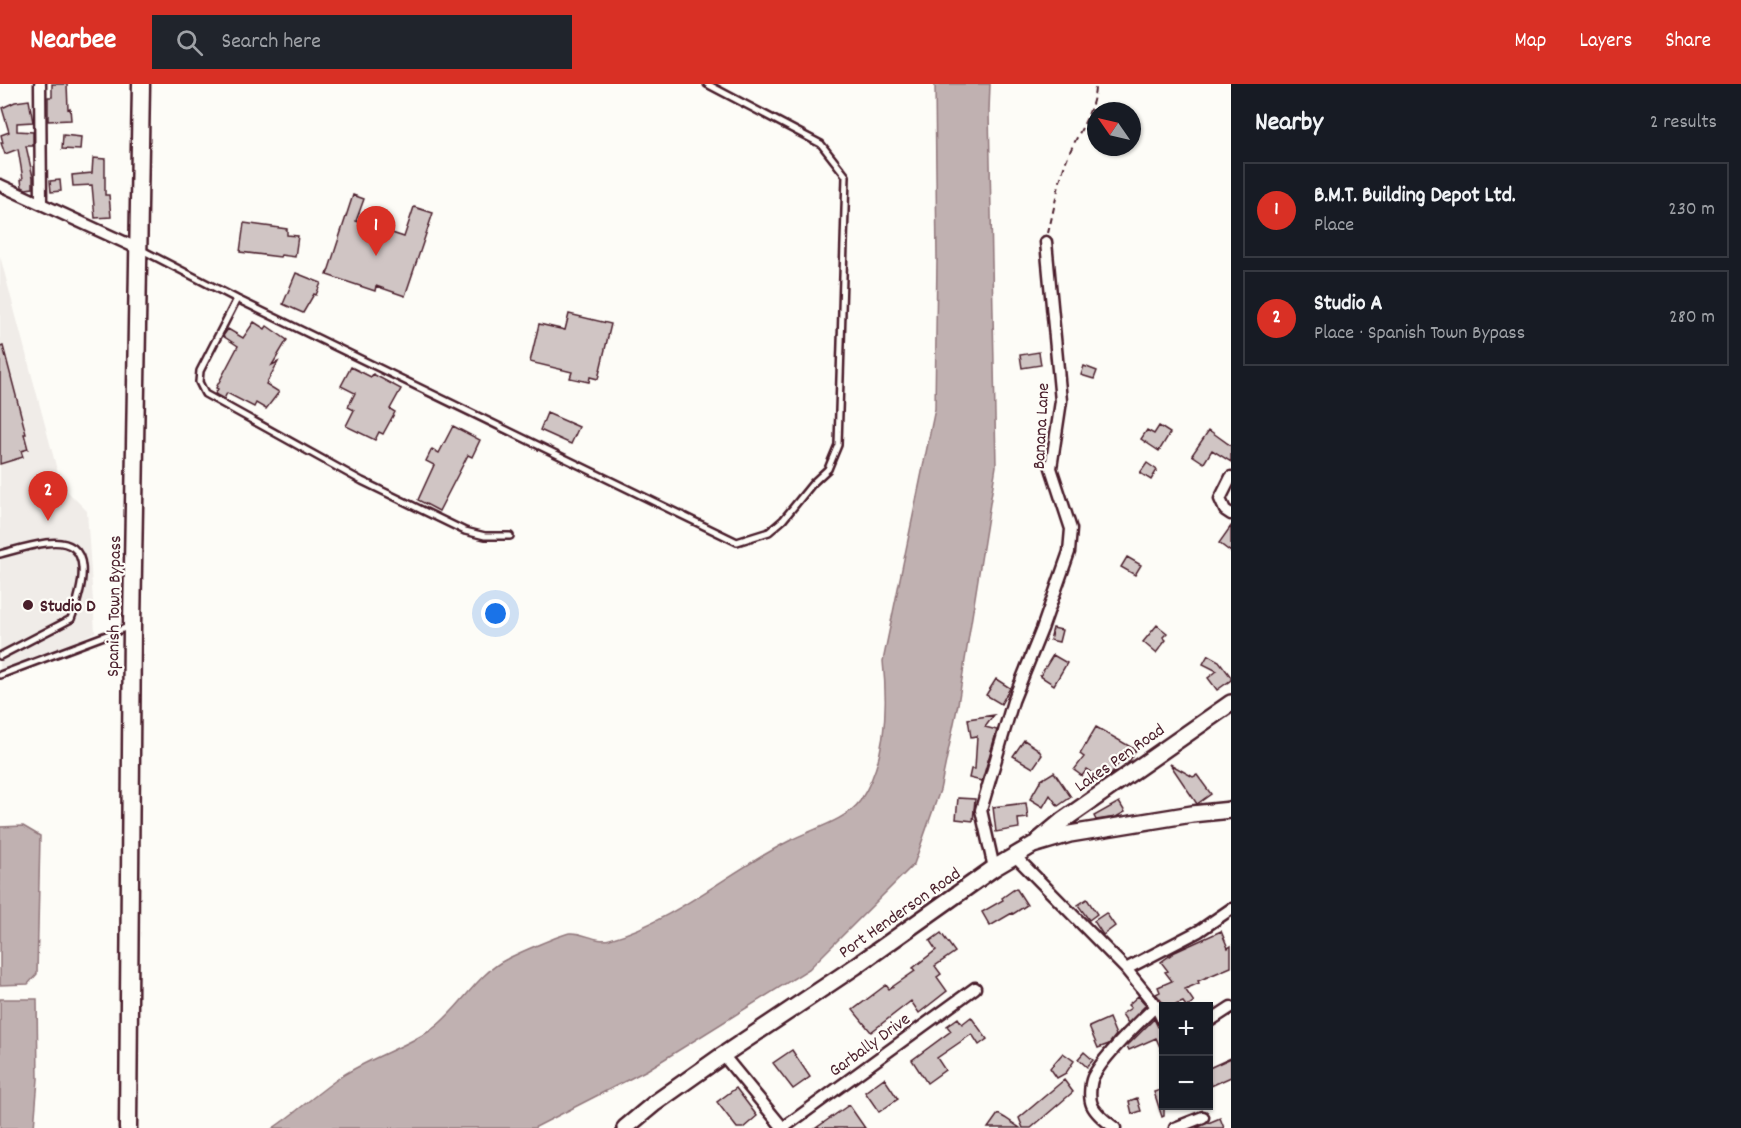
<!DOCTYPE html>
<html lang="en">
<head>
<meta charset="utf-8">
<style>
	:root { --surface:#171b24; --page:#20242c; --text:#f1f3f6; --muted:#9ea1a6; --line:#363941; --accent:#d93025 }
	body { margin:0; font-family:Dekko,sans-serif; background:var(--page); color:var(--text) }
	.controls { position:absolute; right:18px; bottom:18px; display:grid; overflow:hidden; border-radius:0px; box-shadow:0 2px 4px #0004 }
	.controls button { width:54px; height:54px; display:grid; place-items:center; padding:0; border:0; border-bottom:2px solid var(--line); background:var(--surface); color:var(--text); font:30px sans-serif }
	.compass { position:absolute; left:1087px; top:18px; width:54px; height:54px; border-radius:50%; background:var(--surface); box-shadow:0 2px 4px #0004; rotate:304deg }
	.you { position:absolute; left:496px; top:530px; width:21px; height:21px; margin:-15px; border:4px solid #fff; border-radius:50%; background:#1a73e8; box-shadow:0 0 0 9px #1a73e833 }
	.badge { display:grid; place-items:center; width:39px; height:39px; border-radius:50%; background:var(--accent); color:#fff; font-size:20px; font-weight:700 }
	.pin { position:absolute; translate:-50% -50px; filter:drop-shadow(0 2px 3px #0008) }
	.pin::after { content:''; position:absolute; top:32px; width:21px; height:18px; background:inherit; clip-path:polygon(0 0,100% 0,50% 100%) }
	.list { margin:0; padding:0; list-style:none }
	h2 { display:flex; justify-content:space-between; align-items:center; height:78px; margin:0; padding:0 24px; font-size:26px }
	h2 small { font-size:20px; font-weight:400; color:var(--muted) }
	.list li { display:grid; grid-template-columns:39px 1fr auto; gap:18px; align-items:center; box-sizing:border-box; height:96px; margin:0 12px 12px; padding:0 12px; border:2px solid var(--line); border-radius:0px }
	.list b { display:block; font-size:22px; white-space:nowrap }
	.list p { margin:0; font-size:20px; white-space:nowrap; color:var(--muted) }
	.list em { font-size:20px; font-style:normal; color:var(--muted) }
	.icon { flex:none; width:33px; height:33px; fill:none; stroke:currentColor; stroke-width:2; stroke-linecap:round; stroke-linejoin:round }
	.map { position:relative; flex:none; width:1231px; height:1044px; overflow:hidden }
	header { display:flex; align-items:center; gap:36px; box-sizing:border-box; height:84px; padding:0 30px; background:var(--accent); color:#fff }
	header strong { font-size:28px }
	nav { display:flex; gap:33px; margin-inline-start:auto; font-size:21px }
	.search { width:420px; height:54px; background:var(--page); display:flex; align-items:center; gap:15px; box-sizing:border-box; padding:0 21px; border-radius:0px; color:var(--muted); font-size:22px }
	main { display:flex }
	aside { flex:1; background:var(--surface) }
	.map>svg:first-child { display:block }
	.built { fill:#f0ece8 }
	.water { fill:#c0b1b1; stroke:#91777b; stroke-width:1.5 }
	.building { fill:#d0c5c4; stroke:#4a1f2b; stroke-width:1.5 }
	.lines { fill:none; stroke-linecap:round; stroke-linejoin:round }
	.lane-casing { stroke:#4a1f2b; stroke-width:10 }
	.street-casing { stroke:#4a1f2b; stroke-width:15 }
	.secondary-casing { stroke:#4a1f2b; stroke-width:20 }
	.primary-casing { stroke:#4a1f2b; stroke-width:21 }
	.path { stroke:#4a1f2b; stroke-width:2; stroke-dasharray:6 4.5; stroke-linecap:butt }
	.lane { stroke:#fdfcf7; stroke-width:5 }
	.street { stroke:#fdfcf7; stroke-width:10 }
	.secondary { stroke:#fdfcf7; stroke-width:15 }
	.primary { stroke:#fdfcf7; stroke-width:16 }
	.poi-dot { fill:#4a1f2b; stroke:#fdfcf7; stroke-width:2 }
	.labels { text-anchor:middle; stroke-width:4.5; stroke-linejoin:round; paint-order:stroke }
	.street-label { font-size:18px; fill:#4a1f2b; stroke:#fdfcf7 }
	.poi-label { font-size:18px; font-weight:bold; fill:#4a1f2b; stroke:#fdfcf7; text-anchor:start }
</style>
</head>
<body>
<header>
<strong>Nearbee</strong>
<div class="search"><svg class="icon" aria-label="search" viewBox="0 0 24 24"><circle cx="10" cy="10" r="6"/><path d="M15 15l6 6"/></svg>Search here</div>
<nav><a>Map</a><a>Layers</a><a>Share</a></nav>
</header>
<main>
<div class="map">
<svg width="1231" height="1044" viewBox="0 0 1231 1044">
	<rect width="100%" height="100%" fill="#fdfcf7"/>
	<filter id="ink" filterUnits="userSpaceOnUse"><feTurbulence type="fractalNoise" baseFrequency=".0167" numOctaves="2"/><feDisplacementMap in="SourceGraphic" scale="12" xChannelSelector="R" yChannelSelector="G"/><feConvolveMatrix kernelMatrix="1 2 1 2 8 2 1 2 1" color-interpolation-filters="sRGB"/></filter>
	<g filter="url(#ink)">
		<!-- built -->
		<path class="built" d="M0,172L61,401L87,427L95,548L0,592Z"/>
		<!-- water -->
		<path class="water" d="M935,0H990L989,27L996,382L958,620L940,706L914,780L809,885L647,986L534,1044H273C297,1028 318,1008 342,992C370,974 403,964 431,946C460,926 475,891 507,875C516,870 562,850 570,849C583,848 597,859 610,855C676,836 728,788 789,757C809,746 846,737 860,717C886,678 888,623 883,577L935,325L937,176Z
			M23,742L40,752L37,890L28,900L0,901V743Z
			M0,915H37L38,995L34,1044H0Z"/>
		<!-- building -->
		<path class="building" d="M52,0H67L68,25L70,24L71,36L48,37V13H52Z
			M29,16L33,38L17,39V47L33,48V62H26L33,93V104L26,105L22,103L21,95H23L18,65L5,70L1,59H3L1,51L9,48L2,24L15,18Z
			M63,51L81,53L80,66L62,65Z
			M93,74L105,75V111H109L111,133L95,134L92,101L73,102L72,91L92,89Z
			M60,96L61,107L51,108L50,97Z
			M353,111L364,115L356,137L404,153L414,123L433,129L405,212L376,202L375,207L327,191Z
			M244,139L287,145V151L298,152L295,173L281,171L280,173L240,168Z
			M296,189L321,199L316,211L314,210L303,229L283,220Z
			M569,230L611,240L598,295L590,293L589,298L570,294L572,288L530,278L539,240L565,246Z
			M254,238L265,245L267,242L287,256L272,281L278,278L266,300L279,308L266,325L256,319L254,323L227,309L224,315L215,310L218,305L216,304L238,262L223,252L228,245L243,254Z
			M3,262L26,350H24L28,365L21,367L23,373L0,380V263Z
			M1039,268L1041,281L1022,284L1020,271Z
			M1084,282L1097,287L1094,295L1081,291Z
			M351,283L371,293L373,290L401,305L390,325L395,328L383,350L379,348L375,356L346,342L354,326L348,323L355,309L341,302Z
			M547,329L579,343L571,360L540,346Z
			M453,342L480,356L472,373L468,371L439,427L418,416L434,381L426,377L432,365L439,369Z
			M1159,342L1170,349L1159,367L1141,355L1147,346L1154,350Z
			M1209,346L1231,362V378L1212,366L1204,379L1192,371Z
			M1147,379L1157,386L1151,396L1140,389Z
			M1231,442V468L1219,459Z
			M1127,473L1141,481L1135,491L1121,483Z
			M1157,541L1167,549L1163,553L1166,556L1156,569L1143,558Z
			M1053,544L1062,546L1059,558L1050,556Z
			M1053,571L1067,579L1054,601L1040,592Z
			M1208,571L1219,577L1231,593V596L1217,606L1208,594L1217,587L1203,580Z
			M996,595L1010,604L1001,620L986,611Z
			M994,631L985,643L997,646L982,697L969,694L971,685H975L977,652L971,653L968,635Z
			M1096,643L1136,666L1129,678L1126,681L1120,677L1112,690L1104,696L1087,685L1082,692L1074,686L1084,673L1080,670Z
			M1024,656L1038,665L1042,671L1033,684L1013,672Z
			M1170,680L1193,693L1197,691L1211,710L1197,720Z
			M1054,688L1071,713L1058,722L1050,711L1043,723L1030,715L1041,696Z
			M958,714L975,715L973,737L956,735Z
			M1119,718L1125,728L1116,733L1096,736L1094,732Z
			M1026,719L1028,734L1018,735L1019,744L996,748L993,723Z
			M1016,804L1027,821L1013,830L1012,829L990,842L982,828L1003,816L1002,814Z
			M1087,815L1097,830L1089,836L1078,821Z
			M1106,829L1115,842L1103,851L1094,837Z
			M1221,847L1228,864L1231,862V883L1198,897L1199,899L1185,905L1194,918L1189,922H1186L1183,918L1173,922H1165L1156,910L1160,908L1158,903L1172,897L1165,888L1168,887L1161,878L1175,868Z
			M941,849L955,868L935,882L941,890L937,893L947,907L919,929L911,917L871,948L853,926L886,901L889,905L915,887L913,884L936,866L930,857Z
			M1138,912L1146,921L1128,939L1122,930L1131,924L1128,921Z
			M971,933L987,955L979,961L972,950L937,974L945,986L927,999L912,976L951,947L947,942L958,934L962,940Z
			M1109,934L1116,951L1109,960L1098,964L1089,943Z
			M1154,935L1158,943L1164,946V972L1156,954L1129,966L1127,962Z
			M792,966L810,993L793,1005L773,979Z
			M1084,968L1093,976L1087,983L1078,975Z
			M1063,969L1074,977L1066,989L1057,994L1050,984Z
			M1231,974V993L1211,1002L1209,996V984Z
			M884,994L898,1015L879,1028L865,1008Z
			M1064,996L1073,1008L1031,1044H1023L1019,1034Z
			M736,1004L757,1032L743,1044H737L717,1018Z
			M1164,1005V1032L1162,1033L1154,1008Z
			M1137,1014L1141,1027L1132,1030L1129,1017Z
			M849,1021L865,1044H816Z
			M998,1030L1005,1034L1020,1044H988Z
			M1220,1034L1224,1044H1196Z"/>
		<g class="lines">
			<!-- lane casing -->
			<g class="lane-casing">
				<path id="lane" d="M140,165L237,215L737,458L769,448L783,436L813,399L828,385L838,361L846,92L821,60L707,0
					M237,215L200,287L199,298L205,310L362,397L465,447L485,452H510
					M0,470C15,466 31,461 46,459C98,452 82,506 71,535L0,572
					M0,591L128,543"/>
			</g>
			<!-- street casing -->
			<g class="street-casing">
				<path id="street" d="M40,0L41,119
					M0,101L139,165
					M1231,393L1220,415L1225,426L1231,430
					M1015,772L1126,885L1156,922L1164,939
					M994,784L981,726L1013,617L1042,545L1069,468L1071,445L1051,384L1061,317L1046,158
					M1126,885L1199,847L1231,825
					M1208,938L1231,923
					M723,971L783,1044
					M783,1044L975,904
					M1115,1044C1108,1039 1096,1030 1092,1021C1089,1014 1090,1000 1093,993C1103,973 1139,938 1156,922
					M1175,1044L1203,1033"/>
			</g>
			<!-- secondary casing -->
			<g class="secondary-casing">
				<path id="secondary" d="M1038,757L1062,737L1231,619
					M625,1044L655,1019L723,971L856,882L994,784L1033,761L1070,750L1192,730L1231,726"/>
			</g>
			<!-- primary casing -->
			<g class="primary-casing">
				<path id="primary" d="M128,1044L132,542L141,0"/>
			</g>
			<!-- path -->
			<path class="path" d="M1048,149C1054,126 1058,100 1066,77C1075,53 1096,26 1095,0"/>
			<!-- lane -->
			<use href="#lane" class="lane"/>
			<!-- street -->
			<use href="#street" class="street"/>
			<!-- secondary -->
			<use href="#secondary" class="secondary"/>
			<!-- primary -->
			<use href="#primary" class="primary"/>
		</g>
	</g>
	<!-- markers -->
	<circle class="poi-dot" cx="28" cy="521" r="6"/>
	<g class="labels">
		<!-- street labels -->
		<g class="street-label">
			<text transform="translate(1040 342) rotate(-87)" y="6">Banana Lane</text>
			<text transform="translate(113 522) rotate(-89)" y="6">Spanish Town Bypass</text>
			<text transform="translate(1119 673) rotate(-35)" y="6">Lakes Pen Road</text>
			<text transform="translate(899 828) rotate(-35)" y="6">Port Henderson Road</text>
			<text transform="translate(869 960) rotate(-36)" y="6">Garbally Drive</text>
		</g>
		<!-- poi labels -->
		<g class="poi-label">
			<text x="40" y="527">Studio D</text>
		</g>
	</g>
</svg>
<div class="controls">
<button>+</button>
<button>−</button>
</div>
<svg class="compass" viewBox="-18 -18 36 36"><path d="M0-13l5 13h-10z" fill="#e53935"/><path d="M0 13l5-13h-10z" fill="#9ea1a6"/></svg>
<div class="you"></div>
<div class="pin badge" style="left:376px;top:172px">1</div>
<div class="pin badge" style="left:48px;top:437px">2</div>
</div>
<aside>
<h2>Nearby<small>2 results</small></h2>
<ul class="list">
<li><span class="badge">1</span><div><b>B.M.T. Building Depot Ltd.</b><p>Place</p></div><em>230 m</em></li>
<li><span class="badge">2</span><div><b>Studio A</b><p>Place · Spanish Town Bypass</p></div><em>280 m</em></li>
</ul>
</aside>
</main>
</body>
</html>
